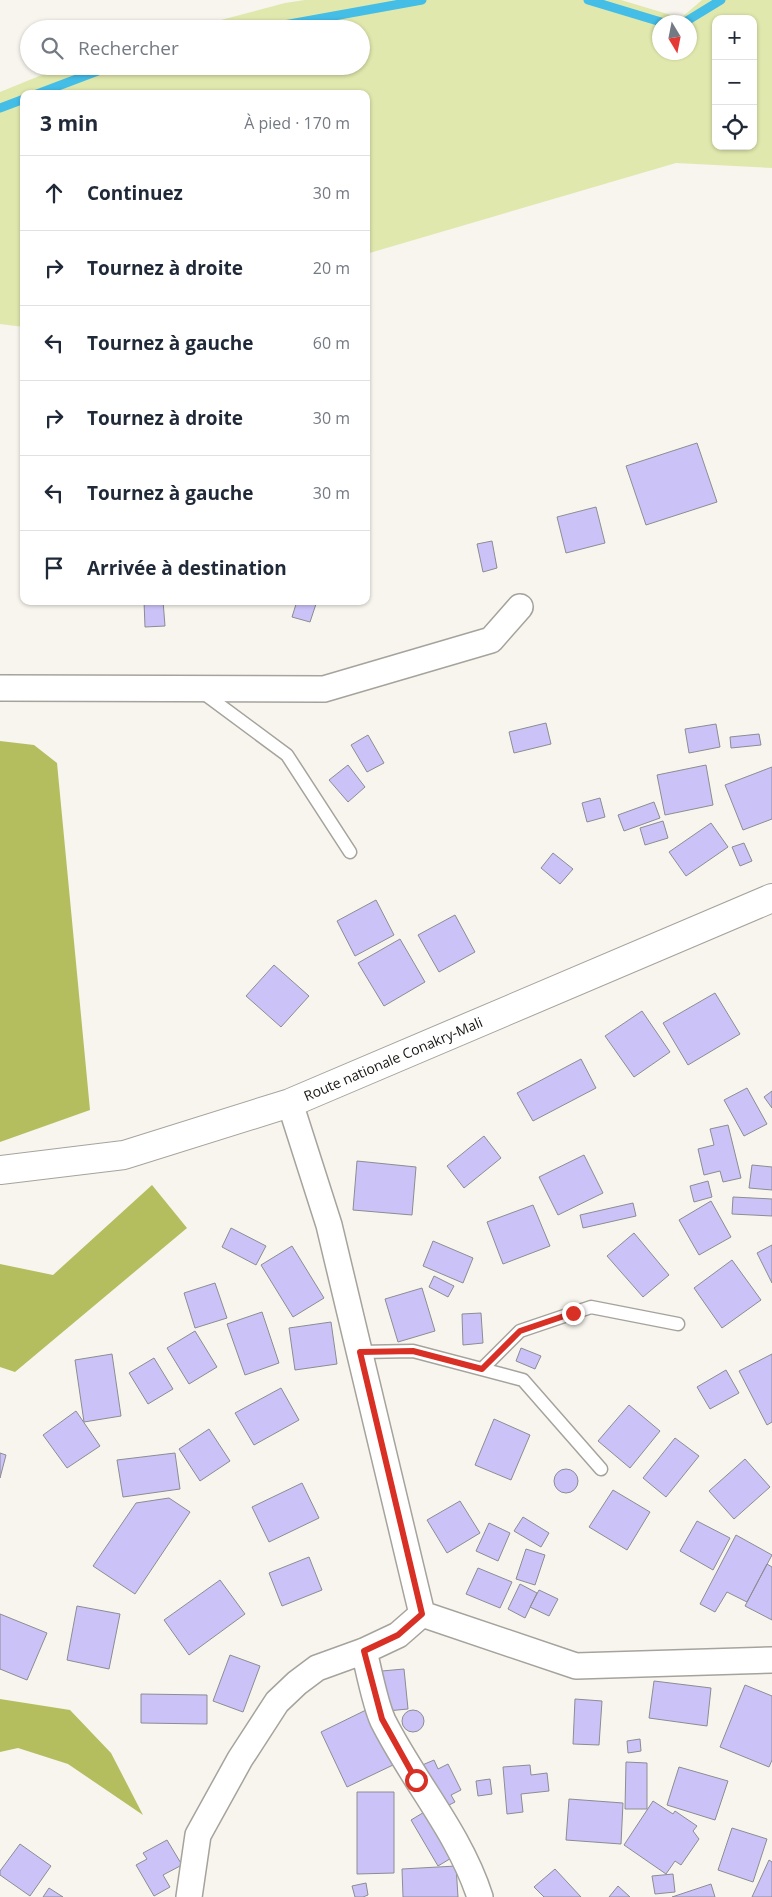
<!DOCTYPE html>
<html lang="fr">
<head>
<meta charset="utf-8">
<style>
	:root { --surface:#fff; --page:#f6f6f7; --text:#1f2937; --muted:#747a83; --line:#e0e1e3 }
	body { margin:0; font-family:"Open Sans",sans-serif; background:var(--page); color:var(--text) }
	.controls { position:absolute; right:15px; top:15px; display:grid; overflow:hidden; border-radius:10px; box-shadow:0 1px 4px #0004 }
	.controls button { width:45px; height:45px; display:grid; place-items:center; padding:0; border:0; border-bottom:1px solid var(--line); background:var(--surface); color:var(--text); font:25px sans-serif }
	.compass { position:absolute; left:652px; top:15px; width:45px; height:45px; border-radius:50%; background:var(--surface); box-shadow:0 1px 4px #0004; rotate:170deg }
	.stop { position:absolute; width:15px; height:15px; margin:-11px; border:4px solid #d93025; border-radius:50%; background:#fff }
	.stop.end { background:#d93025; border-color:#fff; box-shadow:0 1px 5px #0008 }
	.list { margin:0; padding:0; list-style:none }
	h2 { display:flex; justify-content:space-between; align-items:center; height:65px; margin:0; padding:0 20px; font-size:21px }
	h2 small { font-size:16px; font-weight:400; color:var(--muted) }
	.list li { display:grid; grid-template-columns:32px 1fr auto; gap:15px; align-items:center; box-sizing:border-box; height:75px; padding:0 20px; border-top:1px solid var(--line) }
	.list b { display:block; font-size:19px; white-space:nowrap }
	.list em { font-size:16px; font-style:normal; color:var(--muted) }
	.icon { flex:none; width:28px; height:28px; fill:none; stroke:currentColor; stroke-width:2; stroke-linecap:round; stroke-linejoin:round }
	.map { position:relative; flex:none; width:772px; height:1897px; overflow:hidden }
	.search { position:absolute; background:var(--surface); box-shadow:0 1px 4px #0004; left:20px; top:20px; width:350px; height:55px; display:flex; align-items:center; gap:12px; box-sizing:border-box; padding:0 18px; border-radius:28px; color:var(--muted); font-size:19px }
	.panel { position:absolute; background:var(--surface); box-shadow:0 1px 4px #0004; left:20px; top:90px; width:350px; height:515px; border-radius:10px }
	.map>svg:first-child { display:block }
	.green { fill:#e0e8ad; fill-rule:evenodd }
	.forest { fill:#b4be5f }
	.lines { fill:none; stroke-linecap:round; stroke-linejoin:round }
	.stream { stroke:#44bde7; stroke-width:9 }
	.building { fill:#cbc3f8; stroke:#8d8c93 }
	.service-casing { stroke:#a6a39c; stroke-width:15 }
	.minor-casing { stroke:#a6a39c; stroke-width:28 }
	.trunk-casing { stroke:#a6a39c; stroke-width:30 }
	.service { stroke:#fff; stroke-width:12 }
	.minor { stroke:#fff; stroke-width:25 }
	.trunk { stroke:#fff; stroke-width:28 }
	.route { stroke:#d93025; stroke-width:6 }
	.labels { text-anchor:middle; stroke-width:4.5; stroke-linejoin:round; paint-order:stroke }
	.street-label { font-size:14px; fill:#161512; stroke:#fff }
</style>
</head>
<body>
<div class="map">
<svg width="772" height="1897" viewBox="0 0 772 1897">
	<rect width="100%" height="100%" fill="#f7f5ed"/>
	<!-- green -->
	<path class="green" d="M305,0H621L681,18L702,0H772V168L676,163L366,254V94H24V327L0,324V92L64,66H361V29H187L285,3ZM716,19H753V146H716ZM660,22H690V52H660Z"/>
	<!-- forest -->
	<path class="forest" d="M0,741L34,745L57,763L90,1110L0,1142Z
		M152,1185L187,1228L15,1372L0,1367V1264L53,1275Z
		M0,1699L70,1710L111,1753L143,1815L68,1764L18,1748L0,1752Z"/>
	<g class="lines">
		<!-- stream -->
		<path class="stream" d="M588,0L661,22
			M685,22L721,0
			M262,29L422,0
			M37,94L111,66
			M0,108L24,99"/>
	</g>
	<!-- building -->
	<path class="building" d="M697,443L717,502L646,525L626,466Z
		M596,507L605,543L566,553L557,517Z
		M492,541L497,568L483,572L477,544Z
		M144,601H163L165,626L145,627Z
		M297,601H317L310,622L292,617Z
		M546,723L551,744L514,753L509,732Z
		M716,724L720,747L689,753L685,729Z
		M759,734L761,745L731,748L730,737Z
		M368,735L384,763L367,772L351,745Z
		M348,765L365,787L348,802L329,780Z
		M706,765L713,805L665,815L657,775Z
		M772,767V819L743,830L725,785Z
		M600,798L605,817L587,822L582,803Z
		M654,802L660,818L624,831L618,815Z
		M663,821L668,838L645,845L640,828Z
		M711,823L728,847L686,876L669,852Z
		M744,843L752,861L740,866L732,847Z
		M553,853L573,869L560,884L541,868Z
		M376,900L394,935L355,956L337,921Z
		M455,915L475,952L439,972L418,935Z
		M400,939L425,982L384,1006L358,963Z
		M274,965L309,996L281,1027L246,996Z
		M715,993L740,1034L688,1065L663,1023Z
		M642,1011L670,1052L634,1077L605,1036Z
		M581,1059L596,1088L533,1121L517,1093Z
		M747,1088L767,1124L744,1136L724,1100Z
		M772,1091V1108L764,1097Z
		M728,1125L741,1178L723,1182L720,1171L704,1175L698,1149L714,1145L710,1129Z
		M484,1136L501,1158L464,1188L447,1166Z
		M584,1155L603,1193L558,1215L539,1177Z
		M357,1161L416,1167L412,1215L353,1210Z
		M752,1165L772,1167V1190L749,1188Z
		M708,1181L712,1197L694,1202L690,1186Z
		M733,1197L772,1199V1216L732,1214Z
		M711,1201L731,1237L699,1255L679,1220Z
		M633,1203L636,1216L583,1228L580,1215Z
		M533,1205L550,1246L503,1264L487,1222Z
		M231,1228L266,1246L256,1265L222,1247Z
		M634,1233L669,1275L643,1297L607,1256Z
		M433,1241L473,1258L463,1283L423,1266Z
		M772,1245V1283L757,1253Z
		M292,1246L324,1298L293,1317L261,1265Z
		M732,1260L761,1300L722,1328L694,1288Z
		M434,1276L454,1286L448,1297L429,1287Z
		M215,1283L227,1318L195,1328L184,1293Z
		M422,1288L435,1331L398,1342L385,1299Z
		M262,1312L279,1363L245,1375L227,1324Z
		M481,1313L483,1343L463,1345L462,1314Z
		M331,1322L337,1364L295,1370L289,1328Z
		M195,1331L217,1367L189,1384L167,1348Z
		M521,1348L541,1356L535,1369L516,1361Z
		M112,1354L121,1416L84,1422L75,1360Z
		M772,1354V1422L767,1425L739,1371Z
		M154,1358L173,1389L148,1404L129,1373Z
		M726,1370L739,1393L710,1409L697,1387Z
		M281,1388L299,1420L254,1445L235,1413Z
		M629,1405L660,1431L630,1468L598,1441Z
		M76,1411L100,1446L67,1468L43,1435Z
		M494,1419L530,1435L511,1480L475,1465Z
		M209,1429L230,1461L200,1481L179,1449Z
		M675,1438L699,1456L666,1497L643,1478Z
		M0,1453L6,1455L0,1478Z
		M175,1453L180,1489L123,1497L117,1460Z
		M745,1459L770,1487L734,1519L709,1491Z
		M554 1481a12 12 0 1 1 24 0a12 12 0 1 1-24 0Z
		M302,1483L319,1518L269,1542L252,1507Z
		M613,1490L650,1512L627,1550L589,1527Z
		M169,1498L190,1512L135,1594L93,1566L136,1503Z
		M460,1501L480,1533L447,1553L427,1520Z
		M523,1517L549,1533L541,1547L514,1531Z
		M697,1521L730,1538L713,1570L680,1551Z
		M489,1523L510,1533L498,1561L476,1551Z
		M736,1535L772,1555L747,1602L727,1592L715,1612L700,1604Z
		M526,1549L545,1555L535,1585L516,1579Z
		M309,1557L322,1590L282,1606L269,1573Z
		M767,1564L772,1567V1620L745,1606Z
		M478,1568L512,1582L500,1608L466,1594Z
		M220,1580L245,1614L189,1655L164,1620Z
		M520,1584L537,1593L525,1618L508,1609Z
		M539,1590L558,1599L549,1616L530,1607Z
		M77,1606L120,1614L109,1669L67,1660Z
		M0,1614L47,1633L27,1680L0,1669Z
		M230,1655L260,1666L243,1712L213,1701Z
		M404,1669L408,1709L387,1711L382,1671Z
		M654,1681L711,1688L707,1726L649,1718Z
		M745,1685L772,1696V1760L769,1767L720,1747Z
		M141,1694L207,1695V1724L141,1723Z
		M575,1699L602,1701L599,1745L573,1744Z
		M402 1721a11 11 0 1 1 22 0a11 11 0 1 1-22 0Z
		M366,1710L393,1765L347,1787L321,1732Z
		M640,1739L641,1751L628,1753L627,1741Z
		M434,1760L438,1769L448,1764L461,1790L451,1795L455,1802L441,1809L420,1766Z
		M626,1762L647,1763V1809H625Z
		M530,1765L531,1775L547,1773L549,1791L521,1794L523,1812L507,1814L503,1767Z
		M679,1767L728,1781L715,1820L667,1805Z
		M490,1779L492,1794L478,1796L476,1781Z
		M357,1792H394V1873L357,1874Z
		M569,1799L623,1803L621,1844L566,1840Z
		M653,1801L673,1814L675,1811L697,1826L693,1831L699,1839L681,1865L675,1861L666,1874L624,1845Z
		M431,1808L458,1854L438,1866L411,1820Z
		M732,1828L767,1839L753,1882L718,1870Z
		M167,1840L182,1865L163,1875L170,1887L154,1896L136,1865L147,1859L143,1853Z
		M20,1844L51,1866L30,1896L0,1875V1871Z
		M769,1860L772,1862V1897H752Z
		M456,1866L458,1897H403L402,1869Z
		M555,1869L581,1897H544L534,1887Z
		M673,1874L675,1892L655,1894L652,1876Z
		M366,1883L368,1895L363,1897H355L352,1886Z
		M711,1884L715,1897H672Z
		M618,1886L630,1897H609Z
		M49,1888L63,1897H43Z"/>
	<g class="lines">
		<!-- service casing -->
		<g class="service-casing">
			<path id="service" d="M202,692L287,755L350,852
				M360,1352L413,1351L523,1380L601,1469
				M482,1369L520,1331L591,1307L678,1324"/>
		</g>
		<!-- minor casing -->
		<g class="minor-casing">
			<path id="minor" d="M0,688L324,689L491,640L520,607
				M290,1103L329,1225L422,1614L576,1666L772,1660
				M364,1651C369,1671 375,1704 383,1721C413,1781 459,1832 480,1897
				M189,1897L198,1835L240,1759L277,1702L297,1683L317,1668L364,1651L398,1635L422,1614"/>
		</g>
		<!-- trunk casing -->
		<g class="trunk-casing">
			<g id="trunk">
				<path id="s1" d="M0,1170L124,1155L290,1103L772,898"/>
			</g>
		</g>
		<!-- service -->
		<use href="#service" class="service"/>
		<!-- minor -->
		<use href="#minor" class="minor"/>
		<!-- trunk -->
		<use href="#trunk" class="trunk"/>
	</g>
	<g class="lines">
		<!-- route -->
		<path class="route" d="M416,1780L382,1719L364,1651L398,1635L422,1614L360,1352L413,1351L482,1369L520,1331L573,1313"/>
	</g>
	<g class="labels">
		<!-- street labels -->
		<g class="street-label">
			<text dy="5" stroke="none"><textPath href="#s1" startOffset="411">Route nationale Conakry-Mali</textPath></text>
		</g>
	</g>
</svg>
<div class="controls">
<button>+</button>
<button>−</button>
<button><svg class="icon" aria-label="locate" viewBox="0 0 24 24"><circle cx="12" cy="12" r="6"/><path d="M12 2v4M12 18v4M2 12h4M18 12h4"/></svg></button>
</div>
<svg class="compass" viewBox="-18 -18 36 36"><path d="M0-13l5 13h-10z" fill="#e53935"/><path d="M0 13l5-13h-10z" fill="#747a83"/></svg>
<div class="stop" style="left:416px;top:1780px"></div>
<div class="stop end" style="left:573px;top:1313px"></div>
<div class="search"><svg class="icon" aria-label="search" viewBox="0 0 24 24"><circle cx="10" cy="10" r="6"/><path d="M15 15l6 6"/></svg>Rechercher</div>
<section class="panel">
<h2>3 min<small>À pied · 170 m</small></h2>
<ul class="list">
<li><svg class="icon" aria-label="ahead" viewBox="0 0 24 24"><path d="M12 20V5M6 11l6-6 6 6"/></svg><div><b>Continuez</b></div><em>30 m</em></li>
<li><svg class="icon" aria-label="right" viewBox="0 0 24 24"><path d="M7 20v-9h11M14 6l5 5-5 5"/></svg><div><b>Tournez à droite</b></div><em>20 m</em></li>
<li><svg class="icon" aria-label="left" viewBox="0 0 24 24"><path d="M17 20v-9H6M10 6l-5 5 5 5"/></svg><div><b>Tournez à gauche</b></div><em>60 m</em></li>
<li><svg class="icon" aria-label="right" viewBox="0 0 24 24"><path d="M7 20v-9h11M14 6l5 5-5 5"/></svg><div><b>Tournez à droite</b></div><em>30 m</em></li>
<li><svg class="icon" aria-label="left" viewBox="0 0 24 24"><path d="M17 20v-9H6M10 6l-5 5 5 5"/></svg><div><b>Tournez à gauche</b></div><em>30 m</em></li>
<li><svg class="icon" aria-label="arrive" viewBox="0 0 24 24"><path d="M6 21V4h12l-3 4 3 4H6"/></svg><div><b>Arrivée à destination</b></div></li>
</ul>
</section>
</div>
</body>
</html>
